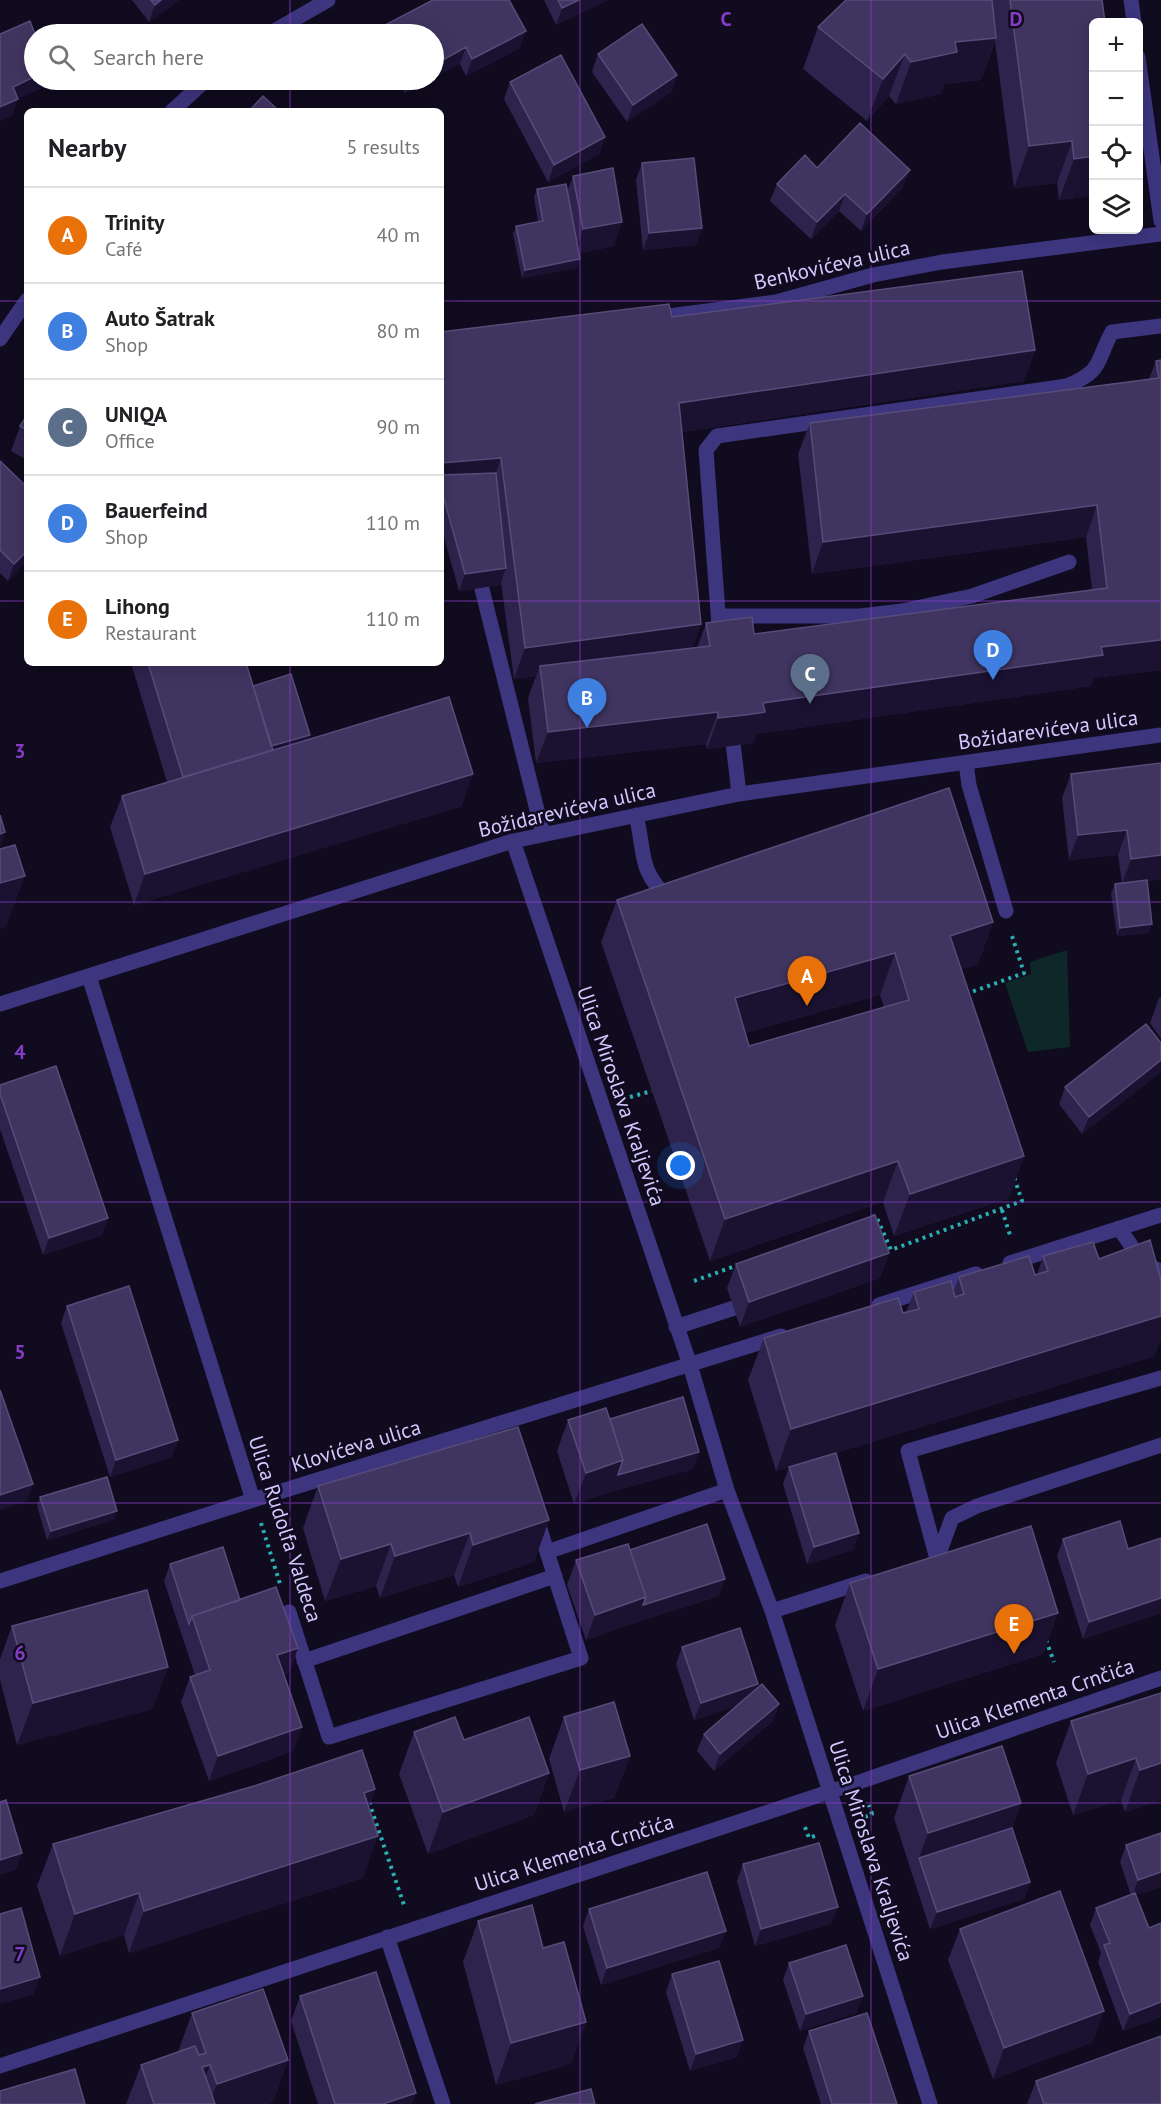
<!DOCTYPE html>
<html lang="en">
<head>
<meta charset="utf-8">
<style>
	:root { --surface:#fff; --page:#f6f6f6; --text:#202124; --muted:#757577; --line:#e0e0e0; --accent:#2563eb }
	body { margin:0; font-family:"PT Sans",sans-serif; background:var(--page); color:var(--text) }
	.controls { position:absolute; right:18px; top:18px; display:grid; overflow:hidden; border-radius:9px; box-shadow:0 3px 15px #0003 }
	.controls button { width:54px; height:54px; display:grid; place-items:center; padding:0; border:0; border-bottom:2px solid var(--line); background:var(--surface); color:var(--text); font:30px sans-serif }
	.you { position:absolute; left:681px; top:1166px; width:21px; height:21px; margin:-15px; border:4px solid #fff; border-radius:50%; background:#1a73e8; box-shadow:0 0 0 9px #1a73e833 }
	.badge { display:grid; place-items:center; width:39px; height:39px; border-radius:50%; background:var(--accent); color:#fff; font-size:20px; font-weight:700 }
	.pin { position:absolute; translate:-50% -50px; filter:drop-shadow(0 2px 3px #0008) }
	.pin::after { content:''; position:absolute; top:32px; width:21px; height:18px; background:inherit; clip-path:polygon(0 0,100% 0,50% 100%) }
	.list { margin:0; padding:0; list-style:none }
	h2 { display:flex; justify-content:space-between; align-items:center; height:78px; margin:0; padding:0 24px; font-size:26px }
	h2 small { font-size:20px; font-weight:400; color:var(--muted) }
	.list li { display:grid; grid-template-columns:39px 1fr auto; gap:18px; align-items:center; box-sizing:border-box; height:96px; padding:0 24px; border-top:2px solid var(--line) }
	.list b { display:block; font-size:22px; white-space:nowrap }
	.list p { margin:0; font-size:20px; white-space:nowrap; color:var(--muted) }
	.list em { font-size:20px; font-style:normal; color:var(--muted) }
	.icon { flex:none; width:33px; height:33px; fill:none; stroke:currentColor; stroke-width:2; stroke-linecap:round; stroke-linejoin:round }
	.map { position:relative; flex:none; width:1161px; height:2104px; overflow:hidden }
	.search { position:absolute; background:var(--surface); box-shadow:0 3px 15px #0003; left:24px; top:24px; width:420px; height:66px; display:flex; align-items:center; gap:15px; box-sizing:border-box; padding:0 21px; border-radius:33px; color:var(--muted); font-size:22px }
	.panel { position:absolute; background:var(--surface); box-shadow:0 3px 15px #0003; left:24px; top:108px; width:420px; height:558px; border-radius:9px }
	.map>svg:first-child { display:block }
	.green { fill:#0e2728 }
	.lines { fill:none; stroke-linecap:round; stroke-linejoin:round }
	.path { stroke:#29afb2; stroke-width:4; stroke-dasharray:3 4.5; stroke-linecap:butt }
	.minor { stroke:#3d357e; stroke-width:15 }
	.wall { fill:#2e234c; fill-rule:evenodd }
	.shaded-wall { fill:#1b1232 }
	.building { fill:#403560; stroke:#574c79; stroke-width:1.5; fill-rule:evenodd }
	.grid { fill:none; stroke:#843cc5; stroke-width:1.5; stroke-opacity:0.55 }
	.labels { text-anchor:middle; stroke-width:5; stroke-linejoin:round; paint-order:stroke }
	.street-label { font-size:21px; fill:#d3c8ff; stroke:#100b1e }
	.grid-label { font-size:20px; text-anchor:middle; font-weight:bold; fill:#843cc5; stroke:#100b1e; stroke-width:5; stroke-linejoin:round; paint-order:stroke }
</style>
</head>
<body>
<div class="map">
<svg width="1161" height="2104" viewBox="0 0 1161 2104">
	<rect width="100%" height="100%" fill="#100b1e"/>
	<!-- green -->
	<path class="green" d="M1067,950L1070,1047L1028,1052L1005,983L1031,974L1030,962Z"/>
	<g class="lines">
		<!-- path -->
		<path class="path" d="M966,994L1024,973L1012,936
			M630,1097L652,1091
			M1002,1210L1010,1235
			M872,1217L876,1216L891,1250L1022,1201L1014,1177
			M694,1281L738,1265
			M261,1523L281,1587
			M1046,1640L1054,1662
			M369,1802L404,1905
			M865,1817L872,1814L869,1805
			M805,1827L809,1838L817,1835"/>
		<!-- minor -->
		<path class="minor" d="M1131,0L1134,22
			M269,34L328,0
			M1138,57L1161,221
			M172,111L206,80
			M653,318L776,302L873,275L942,262L1161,234
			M0,339L27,300
			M482,589L543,834
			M718,616H860L902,611L972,596L1069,562
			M720,639L706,450L717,436L1067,386C1104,370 1095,363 1112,332L1161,326
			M731,726L739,794
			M966,763L969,785L1006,911
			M636,815C646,856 637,868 670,901
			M513,841L690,1365L727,1490L772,1611L930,2104
			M89,976L253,1500
			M0,1004L513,841L739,794L1161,735
			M1119,1228L1144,1264L1161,1271
			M1010,1263L1161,1215
			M879,1305L976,1274
			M676,1327L734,1308
			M537,1519L547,1552L727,1490
			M937,1559L908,1451L1161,1378
			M937,1559L952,1518L977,1506L1161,1445
			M0,1581L253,1500L781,1336
			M772,1611L866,1581
			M289,1612L329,1737L581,1658L547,1552
			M304,1661L555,1576
			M387,1937L443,2104
			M0,2066L859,1782L1161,1678"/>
	</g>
	<!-- wall -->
	<path class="wall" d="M132,0H179L149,22Z
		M544,0H608L556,25Z
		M846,0H1102L1094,196L1059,200L1057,183L1014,188L995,42L981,80L945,84L941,94L896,104L889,96L867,121L803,69L818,27Z
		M385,25L520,48L466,76L460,64L434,34H381Z
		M598,54L677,75L671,92L627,122L592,72Z
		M398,80H431L405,93Z
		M510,82L605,137L599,154L548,182L504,99Z
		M642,163L702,228L696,245L643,250L636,180Z
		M817,168L903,187L861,231L839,211L811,239L770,201L777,184Z
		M573,176L614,246L579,253L580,259L577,268L522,278L513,234L516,226L538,222L534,197L537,189L567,192Z
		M672,317L1035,350L1024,381L682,432L701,624L692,649L697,648L706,623L754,634L1092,590L1086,537L812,574L798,454L810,423L1149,379L1156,361L1161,360V670L1094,678L1091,686L756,734L753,743L733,746L707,749L706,744L536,763L528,698L536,676L514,679L501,582L500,585L459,591L441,527V332Z
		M27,415V460L11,451L20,426Z
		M0,461L27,561L8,581L0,573Z
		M131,663H246L253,686L308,739L462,806L134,905L110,827L122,796L167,782Z
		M1161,763V879L1147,881L1149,933L1117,936L1111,893L1115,884L1122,883L1118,855L1069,860L1062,798L1071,774Z
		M617,900L993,922L978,964L961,969L1024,1156L1009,1198L894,1236L883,1202L710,1261L601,942ZM880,995L884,1007L749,1046L745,1033Z
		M1161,997V1039L1150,1023L1159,998Z
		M1161,1043V1072L1082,1134L1059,1104L1065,1087Z
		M0,1085L108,1218L102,1235L43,1255L0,1129Z
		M889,1253L880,1278L740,1327L727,1288L736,1264Z
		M1043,1256L1099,1259L1155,1356L776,1471L748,1380L764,1338L906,1312L914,1292L954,1291L959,1277L1035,1275H1037Z
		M67,1306L172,1457L110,1477L61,1323Z
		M610,1419L693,1469L611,1492L574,1504L557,1451L568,1420Z
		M789,1467L859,1533L853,1550L807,1564L783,1484Z
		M318,1486L549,1520L534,1562L458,1587L454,1575L380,1598L376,1586L325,1601L303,1528Z
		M40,1497L114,1520L47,1540L37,1506Z
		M1161,1538V1613L1083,1639L1057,1556L1063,1539L1128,1549Z
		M630,1550L719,1596L637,1622L586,1640L567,1585L576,1560Z
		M170,1564L240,1600L298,1648L289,1673L284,1674L302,1727L293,1751L209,1781L181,1702L190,1677L195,1675L164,1581Z
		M850,1583L1058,1613L1043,1654L863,1711L835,1625Z
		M12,1626L168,1667L152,1709L17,1745L0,1680V1659Z
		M682,1647L758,1684L756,1689L779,1704L773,1721L714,1771L697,1751L704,1734L736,1706L694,1720L676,1664Z
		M1161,1693V1800L1125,1812L1121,1800L1073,1815L1056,1763L1071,1721Z
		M564,1717L630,1756L614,1798L564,1812L549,1759Z
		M414,1732L464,1740L549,1773L534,1815L428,1854L399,1774Z
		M909,1776L1021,1803L1012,1828L1030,1882L1024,1899L930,1929L894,1818Z
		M375,1789L369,1808L363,1878L129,1953L124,1935L60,1956L37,1886L53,1844Z
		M1161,1833V1887L1136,1895L1161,2017L1123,2031L1098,1962L1101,1953L1090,1925L1096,1908L1131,1895L1120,1862L1126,1845Z
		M743,1864L831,1924L755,1946L737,1881Z
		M589,1909L726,1931L719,1948L601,1985L583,1926Z
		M478,1921L586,2022L571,2064L496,2085L463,1962Z
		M960,1929L1093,2042L993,2079L948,1960Z
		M789,1963L863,1996L856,2013L800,2031L783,1980Z
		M672,1974L737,2057L690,2071L666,1992Z
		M300,1996L416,2093L412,2104H318L291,2021Z
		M192,2013L288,2060L273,2102L266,2104H126L141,2065L178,2052Z
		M809,2031L897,2104H821L803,2048Z
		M1036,2081L1161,2104H1027Z"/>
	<!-- shaded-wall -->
	<path class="shaded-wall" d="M161,0H179L149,22L155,5Z
		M579,0H608L556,25L562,8Z
		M526,31L520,48L466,76L472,59Z
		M996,38L981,80L945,84L941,94L896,104L911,62L955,42Z
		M466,47L460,64L434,78V65Z
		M905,54L889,96L867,121L883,79Z
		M677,75L671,92L627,122L633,105Z
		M34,77V80H48L45,87L18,99L12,116L0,121V107L13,87Z
		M410,80H431L405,93Z
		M605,137L599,154L548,182L554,165Z
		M1072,141L1057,183L1014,188L1029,146Z
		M1094,156V196L1059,200L1074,159Z
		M910,170L903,187L861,231L867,214Z
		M845,194L839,211L811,239L817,222Z
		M622,222L614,246L574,254L583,229Z
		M702,228L696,245L643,250L649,233Z
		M580,259L577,268L522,278L525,270Z
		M1035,350L1024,381L668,434L679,403Z
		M501,458L490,490L441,488V463Z
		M1097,505L1086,537L812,574L823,542Z
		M27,551V561L8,581L14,564Z
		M506,568L500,585L459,591L465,574Z
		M701,624L690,655L540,666L536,676L514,679L525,648Z
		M1161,640V670L1094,678L1091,686L756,734L753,743L707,749L718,718L763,703L1101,647Z
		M718,712L706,744L536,763L548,732Z
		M310,735L304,752L175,807L267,747Z
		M473,774L462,806L134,905L145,874Z
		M1127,830L1118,855L1069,860L1078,835Z
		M5,832L0,847V834Z
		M1161,855V879L1122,884L1131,859Z
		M25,876L6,927L0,929V883Z
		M993,922L978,964L935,978L950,936Z
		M1152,924L1149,933L1117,936L1120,928Z
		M895,953L880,995L720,1040L735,998Z
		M1161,1060V1072L1082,1134L1089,1117Z
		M1024,1156L1009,1198L894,1236L910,1194Z
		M898,1161L883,1202L710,1261L725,1219Z
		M108,1218L102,1235L43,1255L49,1238Z
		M889,1253L880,1278L740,1327L749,1302Z
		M1161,1316V1339L1155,1356L776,1471L791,1429Z
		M178,1440L172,1457L110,1477L116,1460Z
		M699,1452L693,1469L611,1492L574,1504L586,1473L623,1460Z
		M33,1484L27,1501L0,1510V1495Z
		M117,1511L114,1520L47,1540L51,1531Z
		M549,1520L534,1562L458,1587L473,1545Z
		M470,1533L454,1575L380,1598L395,1556Z
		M859,1533L853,1550L807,1564L814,1547Z
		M391,1544L376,1586L325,1601L341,1559Z
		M725,1579L719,1596L637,1622L586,1640L595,1615L646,1597Z
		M1161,1598V1613L1083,1639L1089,1622Z
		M1058,1613L1043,1654L863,1711L878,1669Z
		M298,1648L289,1673L268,1680L277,1655Z
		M168,1667L152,1709L17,1745L33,1703Z
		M758,1684L752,1701L694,1720L701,1703Z
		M779,1704L773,1721L714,1771L720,1754Z
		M302,1727L293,1751L209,1781L218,1756Z
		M630,1756L614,1798L564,1812L580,1770Z
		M1136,1758L1121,1800L1073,1815L1088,1774Z
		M1161,1763V1800L1125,1812L1140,1770Z
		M549,1773L534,1815L428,1854L443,1812Z
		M375,1789L360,1831L364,1793Z
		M1021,1803L1006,1845L919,1858L928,1833Z
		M378,1836L363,1878L129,1953L144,1911Z
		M22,1853L16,1870L0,1875V1860Z
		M1161,1872V1887L1132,1897L1138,1880Z
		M1030,1882L1024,1899L930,1929L937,1912Z
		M139,1893L124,1935L60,1956L75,1914Z
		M838,1907L831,1924L755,1946L761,1929Z
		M726,1931L719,1948L601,1985L607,1968Z
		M40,1977L33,1995L0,2004V1989Z
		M863,1996L856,2013L800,2031L806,2014Z
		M1161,2002V2017L1123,2031L1130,2014Z
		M1104,2011L1093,2042L993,2079L1004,2048Z
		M586,2022L571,2064L496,2085L511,2043Z
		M743,2040L737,2057L690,2071L696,2054Z
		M288,2060L273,2102L266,2104H209L217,2084Z
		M210,2065L196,2104L202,2067Z
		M416,2093L412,2104H383Z"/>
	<!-- building -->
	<path class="building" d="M151,0H161L155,5Z
		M433,0H509L526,31L472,59L466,47L434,65V34H389L385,25Z
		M558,0H579L562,8Z
		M846,0H992L996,38L955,42L957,52L911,62L905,54L883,79L818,27Z
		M1010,0H1102L1105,22H1094V156L1074,159L1072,141L1029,146Z
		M30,21L35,34H34V77L13,87L18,99L0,107V34Z
		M642,24L677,75L633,105L598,54Z
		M561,55L605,137L554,165L510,82Z
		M263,96L279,111H249Z
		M860,123L910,170L867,214L845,194L817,222L777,184L805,155L817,168Z
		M694,158L702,228L649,233L642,163Z
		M613,168L622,222L583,229L573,176Z
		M566,184L580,259L525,270L516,226L543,221L537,189Z
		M1022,271L1035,350L679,403L701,624L525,648L501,458L441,463V332L669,304L672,317Z
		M1161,360V640L1101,647L1103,655L763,703L765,712L745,715L718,718V712L548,732L540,666L710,646L706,623L752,617L754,634L1107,588L1097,505L823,542L810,423L1159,378L1156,361Z
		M27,415V430L20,426Z
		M0,461L27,487V551L14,564L0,550Z
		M496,473L506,568L465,574L441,488V475Z
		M148,663H246L273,750L183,777Z
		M291,674L310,735L271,746L253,686Z
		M449,697L473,774L145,874L122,796Z
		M1161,763V855L1131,859L1127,830L1078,835L1071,774Z
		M949,788L993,922L950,936L1024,1156L910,1194L898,1161L725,1219L617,900ZM895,953L909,1000L749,1046L735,998Z
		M0,815L5,832L0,834Z
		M15,845L25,876L0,883V849Z
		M1147,880L1152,924L1120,928L1115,884Z
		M1146,1024L1161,1043V1060L1089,1117L1065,1087Z
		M56,1066L108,1218L49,1238L0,1094V1085Z
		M875,1215L889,1253L749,1302L736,1264Z
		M1150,1240L1161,1280V1316L791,1429L764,1338L898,1298L903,1313L919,1309L914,1292L951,1281L955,1297L964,1294L959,1277L1029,1256L1035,1275L1048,1271L1043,1256L1093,1242L1099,1259Z
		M129,1286L178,1440L116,1460L67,1306Z
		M0,1390L33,1484L0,1495Z
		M683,1397L699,1452L618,1475L623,1460L610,1419Z
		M606,1408L623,1460L586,1473L568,1420Z
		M518,1427L549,1520L473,1545L470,1533L395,1556L391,1544L341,1559L318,1486Z
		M836,1453L859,1533L814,1547L789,1467Z
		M107,1477L117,1511L51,1531L40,1497Z
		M1120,1521L1128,1549L1161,1538V1598L1089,1622L1063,1539Z
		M707,1524L725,1579L643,1605L646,1597L630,1550Z
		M1031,1526L1058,1613L878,1669L850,1583Z
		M628,1544L646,1597L595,1615L576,1560Z
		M223,1547L240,1600L192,1616L189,1624L170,1564Z
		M276,1587L298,1648L277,1655L302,1727L218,1756L190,1677L210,1670L192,1616Z
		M147,1590L168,1667L33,1703L12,1626Z
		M740,1628L758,1684L701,1703L682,1647Z
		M762,1684L779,1704L720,1754L704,1734Z
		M1161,1693V1763L1140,1770L1136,1758L1088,1774L1071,1721Z
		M614,1702L630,1756L580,1770L564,1717Z
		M455,1717L464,1740L529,1717L549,1773L443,1812L414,1732Z
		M1002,1746L1021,1803L928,1833L909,1776Z
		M362,1750L375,1789L364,1793L378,1836L144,1911L139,1893L75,1914L53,1844L254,1786Z
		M6,1800L22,1853L0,1860V1802Z
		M1012,1828L1030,1882L937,1912L919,1858Z
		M1161,1833V1872L1138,1880L1126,1845Z
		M819,1843L838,1907L761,1929L743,1864Z
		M707,1872L726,1931L607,1968L589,1909Z
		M1060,1891L1104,2011L1004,2048L960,1929Z
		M1135,1893L1149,1928L1161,1923V2002L1130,2014L1104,1945L1110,1943L1096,1908Z
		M532,1905L543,1948L564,1942L586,2022L511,2043L478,1921Z
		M21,1908L40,1977L0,1989V1914Z
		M846,1945L863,1996L806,2014L789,1963Z
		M719,1961L743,2040L696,2054L672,1974Z
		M376,1972L416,2093L383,2104H335L300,1996Z
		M263,1989L288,2060L217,2084L210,2065L202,2067L215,2104H154L141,2065L195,2046L199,2055L206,2053L192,2013Z
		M867,2013L897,2104H832L809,2031Z
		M1161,2036V2103L1158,2104H1044L1036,2081Z
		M75,2069L85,2104H0V2091Z
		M591,2089L595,2104H535Z"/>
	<!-- grid -->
	<path class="grid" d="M290,0V34M580,0V2104M871,0V2104M290,80V111M0,301H27M441,301H1161M0,601H27M441,601H1161M290,663V2104M0,902H1161M0,1202H1161M0,1503H1161M0,1803H1161"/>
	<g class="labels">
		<!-- street labels -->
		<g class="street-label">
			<text transform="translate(832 265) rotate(-13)" y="7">Benkovićeva ulica</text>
			<text transform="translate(1048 730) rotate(-8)" y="7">Božidarevićeva ulica</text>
			<text transform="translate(567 810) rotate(-13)" y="7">Božidarevićeva ulica</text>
			<text transform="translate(621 1096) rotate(71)" y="7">Ulica Miroslava Kraljevića</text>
			<text transform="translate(356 1446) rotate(-17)" y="7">Klovićeva ulica</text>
			<text transform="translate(285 1529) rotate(72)" y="7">Ulica Rudolfa Valdeca</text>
			<text transform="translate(1035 1699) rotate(-19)" y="7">Ulica Klementa Crnčića</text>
			<text transform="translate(871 1851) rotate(72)" y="7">Ulica Miroslava Kraljevića</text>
			<text transform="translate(574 1853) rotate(-18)" y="7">Ulica Klementa Crnčića</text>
		</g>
	</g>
	<g class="grid-label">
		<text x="726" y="26">C</text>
		<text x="1016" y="26">D</text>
		<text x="20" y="758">3</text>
		<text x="20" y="1059">4</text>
		<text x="20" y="1359">5</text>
		<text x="20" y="1660">6</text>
		<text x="20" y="1961">7</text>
	</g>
</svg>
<div class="controls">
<button>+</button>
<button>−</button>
<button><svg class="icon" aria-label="locate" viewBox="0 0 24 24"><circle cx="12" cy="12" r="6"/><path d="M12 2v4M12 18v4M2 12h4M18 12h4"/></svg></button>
<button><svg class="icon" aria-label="layers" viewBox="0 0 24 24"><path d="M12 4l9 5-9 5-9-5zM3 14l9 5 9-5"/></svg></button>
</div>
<div class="you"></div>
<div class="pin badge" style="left:807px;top:1006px;background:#e8710a">A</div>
<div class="pin badge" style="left:587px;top:728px;background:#3f7fe0">B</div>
<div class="pin badge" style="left:810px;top:704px;background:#5c6f8a">C</div>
<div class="pin badge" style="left:993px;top:680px;background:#3f7fe0">D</div>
<div class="pin badge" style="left:1014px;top:1654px;background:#e8710a">E</div>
<div class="search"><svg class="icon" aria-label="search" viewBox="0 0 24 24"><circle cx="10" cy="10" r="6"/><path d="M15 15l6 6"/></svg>Search here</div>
<section class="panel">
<h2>Nearby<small>5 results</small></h2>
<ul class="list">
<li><span class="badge" style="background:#e8710a">A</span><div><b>Trinity</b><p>Café</p></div><em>40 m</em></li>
<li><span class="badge" style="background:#3f7fe0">B</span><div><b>Auto Šatrak</b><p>Shop</p></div><em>80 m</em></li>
<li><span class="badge" style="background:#5c6f8a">C</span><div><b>UNIQA</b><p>Office</p></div><em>90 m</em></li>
<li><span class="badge" style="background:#3f7fe0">D</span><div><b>Bauerfeind</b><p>Shop</p></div><em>110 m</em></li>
<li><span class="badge" style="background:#e8710a">E</span><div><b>Lihong</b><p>Restaurant</p></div><em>110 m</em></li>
</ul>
</section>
</div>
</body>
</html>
